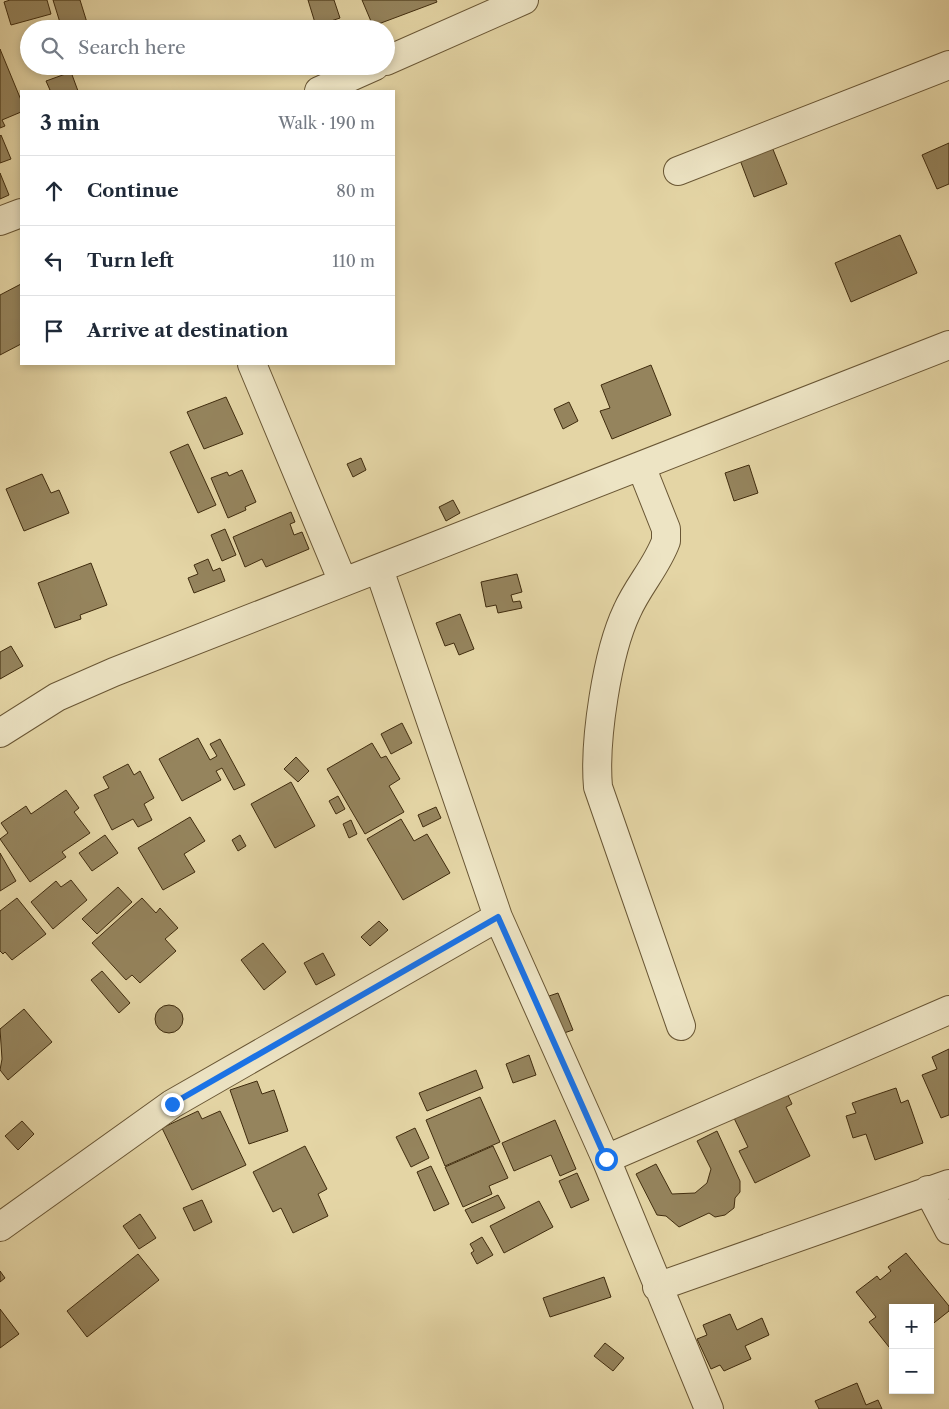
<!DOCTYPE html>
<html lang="en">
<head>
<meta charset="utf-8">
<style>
	:root { --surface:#fff; --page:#f2f2f3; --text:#1f2937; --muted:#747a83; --line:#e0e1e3 }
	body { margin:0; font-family:"Libre Caslon Text",serif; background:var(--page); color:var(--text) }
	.controls { position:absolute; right:15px; bottom:15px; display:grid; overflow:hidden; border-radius:0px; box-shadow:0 2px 8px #0003 }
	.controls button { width:45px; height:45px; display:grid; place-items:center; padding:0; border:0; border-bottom:1px solid var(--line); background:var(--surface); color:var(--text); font:25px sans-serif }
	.stop { position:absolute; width:15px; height:15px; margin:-11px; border:4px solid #1a73e8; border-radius:50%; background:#fff }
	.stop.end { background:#1a73e8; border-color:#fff; box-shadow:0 1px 5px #0008 }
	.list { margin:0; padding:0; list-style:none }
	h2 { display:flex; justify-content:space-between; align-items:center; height:65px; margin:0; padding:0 20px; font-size:21px }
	h2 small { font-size:16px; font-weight:400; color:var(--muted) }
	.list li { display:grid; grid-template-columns:32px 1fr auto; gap:15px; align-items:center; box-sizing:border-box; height:70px; padding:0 20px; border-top:1px solid var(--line) }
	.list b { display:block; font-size:19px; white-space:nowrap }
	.list em { font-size:16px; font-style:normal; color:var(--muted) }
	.icon { flex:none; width:28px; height:28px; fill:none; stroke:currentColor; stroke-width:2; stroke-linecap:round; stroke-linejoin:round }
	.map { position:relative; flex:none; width:949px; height:1409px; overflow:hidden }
	.search { position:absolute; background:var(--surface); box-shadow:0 2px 8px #0003; left:20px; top:20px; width:375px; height:55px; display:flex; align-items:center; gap:12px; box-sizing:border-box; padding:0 18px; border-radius:28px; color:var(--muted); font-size:19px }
	.panel { position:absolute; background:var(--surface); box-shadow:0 2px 8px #0003; left:20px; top:90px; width:375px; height:275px; border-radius:0px }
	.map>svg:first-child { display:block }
	.building { fill:#95845d; stroke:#402c0e }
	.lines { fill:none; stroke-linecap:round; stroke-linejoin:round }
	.minor-casing { stroke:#695634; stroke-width:30 }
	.minor { stroke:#ede4c4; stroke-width:28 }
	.route { stroke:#1a73e8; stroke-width:6 }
</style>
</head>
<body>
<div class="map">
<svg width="949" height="1409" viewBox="0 0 949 1409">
	<rect width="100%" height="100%" fill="#e4d5a5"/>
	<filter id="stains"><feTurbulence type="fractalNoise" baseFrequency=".004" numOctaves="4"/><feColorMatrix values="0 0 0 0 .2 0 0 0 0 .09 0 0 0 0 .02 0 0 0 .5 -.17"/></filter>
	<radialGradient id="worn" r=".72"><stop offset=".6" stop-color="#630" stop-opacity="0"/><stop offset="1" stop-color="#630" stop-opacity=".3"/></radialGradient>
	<!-- building -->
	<path class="building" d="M10,0H47L51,14L11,25L4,2Z
		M53,0H80L89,29H62Z
		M308,0H334L340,18L316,26Z
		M362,0H436L437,2L373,26Z
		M0,49L21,100V112L2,120L5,126L0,128Z
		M69,66H83L70,70Z
		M71,72L78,91H47L50,90L46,81Z
		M1,135L11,159L0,163V136Z
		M949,143V184L937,189L922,155Z
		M772,147L787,184L754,197L740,160Z
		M0,173L9,195L0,199Z
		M900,235L917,273L851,302L835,263Z
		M21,284V344L0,355V295Z
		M651,365L671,415L612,439L600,411L610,408L601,385Z
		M226,397L243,434L204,449L187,412Z
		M569,402L578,421L563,429L554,409Z
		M188,444L216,505L198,513L170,452Z
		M361,458L366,470L353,477L347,464Z
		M749,465L758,493L734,501L725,473Z
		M242,470L256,502L245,507L246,510L228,518L211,478L227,472L229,476Z
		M42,474L51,493L59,490L69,513L24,531L6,489Z
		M453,500L460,513L446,521L439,507Z
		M291,512L295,522L290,524L294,535L302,532L309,549L266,567L262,559L245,567L233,537Z
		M225,529L236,555L222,561L211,535Z
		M208,559L213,571L220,568L225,581L194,593L188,578L198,574L194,565Z
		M91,563L107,605L80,615L81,619L55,628L38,583Z
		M517,574L522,592L511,595L513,602L520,601L522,608L498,613L496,605L486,607L481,582Z
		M460,614L474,649L459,655L454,643L445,646L436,623Z
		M11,646L23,666L0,679V652Z
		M402,723L412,743L391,754L381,734Z
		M198,738L210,760L217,756L210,744L220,739L245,785L234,790L222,768L216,771L221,780L182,801L159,759Z
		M372,743L381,758L386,756L400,779L389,786L404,812L365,834L327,769Z
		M296,757L309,771L298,782L284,769Z
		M128,764L134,775L140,771L154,798L144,804L152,820L138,827L133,819L112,830L94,795L109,788L103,777Z
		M291,782L315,826L275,848L251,804Z
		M66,790L79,808L74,812L90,833L62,852L66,857L30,882L0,839L8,833L1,823L26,806L31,814Z
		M338,796L345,809L336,814L329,801Z
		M436,807L441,818L423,827L418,815Z
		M190,817L205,841L184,854L195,872L163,890L138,848Z
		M401,819L414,841L427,834L450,873L403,900L367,839Z
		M351,820L357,834L349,838L343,824Z
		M105,835L118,853L92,871L79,853Z
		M240,835L246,846L238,851L232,840Z
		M0,853L16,881L0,891Z
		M71,880L87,900L53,929L31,902L56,881L61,887Z
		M118,887L132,902L97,934L82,919Z
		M17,898L46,934L12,960L5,952L3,954L0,951V911Z
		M142,898L156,913L160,908L178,928L165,939L176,951L140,983L132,975L126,980L92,943Z
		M379,921L388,930L370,946L361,937Z
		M263,943L286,972L264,990L241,960Z
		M323,953L335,975L316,985L304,963Z
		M102,971L130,1003L119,1013L91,980Z
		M558,993L573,1030L564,1033L549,996Z
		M155 1019a14 14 0 1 1 28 0a14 14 0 1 1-28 0Z
		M24,1009L52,1042L8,1080L0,1070L2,1059L0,1029Z
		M949,1049V1115L941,1118L922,1075L937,1069L932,1057Z
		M529,1055L536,1075L513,1083L506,1064Z
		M476,1070L483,1088L427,1111L419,1093Z
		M257,1081L262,1094L274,1090L288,1131L249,1144L230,1090Z
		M896,1088L901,1103L908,1100L923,1143L875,1160L866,1134L853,1138L846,1116L856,1113L852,1103Z
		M786,1091L792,1104L786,1107L810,1156L755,1183L739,1151L748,1147L733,1116Z
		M480,1097L500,1142L445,1166L426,1120Z
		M198,1111L202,1119L220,1111L246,1165L192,1190L162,1128Z
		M555,1120L576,1169L560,1176L551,1155L514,1171L502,1143Z
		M22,1121L34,1134L18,1150L5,1136Z
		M415,1128L429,1158L411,1167L396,1137Z
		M717,1131L740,1181V1192L735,1198L734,1208L725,1215L715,1217L709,1213L679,1227L666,1216L657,1215L636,1174L656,1164L672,1194L695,1193L707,1183L711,1169L697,1141Z
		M305,1146L327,1189L318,1194L328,1216L293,1233L281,1208L273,1212L253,1172Z
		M493,1146L508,1178L489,1186L492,1194L463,1207L445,1167Z
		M431,1166L449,1204L434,1211L417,1172Z
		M577,1173L589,1200L571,1208L559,1181Z
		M498,1195L505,1208L472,1223L465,1210Z
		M202,1200L212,1222L194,1231L183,1208Z
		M539,1201L553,1227L504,1253L490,1226Z
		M140,1214L156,1238L139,1249L123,1226Z
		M482,1237L493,1255L477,1264L471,1253L474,1251L470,1244Z
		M906,1253L949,1306V1311L930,1326V1308H893V1352L869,1322L876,1317L856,1292L877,1276L880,1280L891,1271L888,1267Z
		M138,1254L159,1280L87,1337L67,1311Z
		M0,1271L5,1278L0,1282Z
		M604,1277L611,1297L550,1317L543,1298Z
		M0,1309L19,1334L0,1348Z
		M730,1314L737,1330L762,1318L769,1335L745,1346L751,1359L724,1371L720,1365L711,1369L697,1339L707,1335L703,1325Z
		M605,1343L624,1358L613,1371L594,1356Z
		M857,1383L866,1405L878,1400L882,1409H819L815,1401Z"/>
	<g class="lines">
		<!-- minor casing -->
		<g class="minor-casing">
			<path id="minor" d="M386,61L524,0
				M319,91L375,66
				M678,171L949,65
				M0,221L21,213
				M252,364L343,582
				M641,466L666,529V541C657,566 638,586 627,611C607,653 594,741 598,787L681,1026
				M379,569L498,917L606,1159L709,1409
				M0,733L57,697L114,672L949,345
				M606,1159L949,1010
				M928,1190L949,1230
				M0,1227L172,1104L498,917
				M657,1287L949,1184"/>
		</g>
		<!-- minor -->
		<use href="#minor" class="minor"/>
	</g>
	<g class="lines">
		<!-- route -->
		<path class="route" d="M172,1104L498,917L606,1159"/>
	</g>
	<rect width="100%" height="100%" filter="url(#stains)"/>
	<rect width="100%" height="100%" fill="url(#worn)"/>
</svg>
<div class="controls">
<button>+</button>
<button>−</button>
</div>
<div class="stop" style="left:606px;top:1159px"></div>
<div class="stop end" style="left:172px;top:1104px"></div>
<div class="search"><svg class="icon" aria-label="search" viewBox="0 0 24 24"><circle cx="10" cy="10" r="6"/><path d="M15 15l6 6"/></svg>Search here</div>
<section class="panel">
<h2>3 min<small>Walk · 190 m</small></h2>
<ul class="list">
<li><svg class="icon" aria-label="ahead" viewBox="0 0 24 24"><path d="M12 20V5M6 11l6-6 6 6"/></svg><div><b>Continue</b></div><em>80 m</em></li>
<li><svg class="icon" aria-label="left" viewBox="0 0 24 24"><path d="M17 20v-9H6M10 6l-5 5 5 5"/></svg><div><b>Turn left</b></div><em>110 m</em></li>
<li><svg class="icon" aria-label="arrive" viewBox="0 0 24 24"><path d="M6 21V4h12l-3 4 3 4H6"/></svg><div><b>Arrive at destination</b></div></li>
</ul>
</section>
</div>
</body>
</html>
